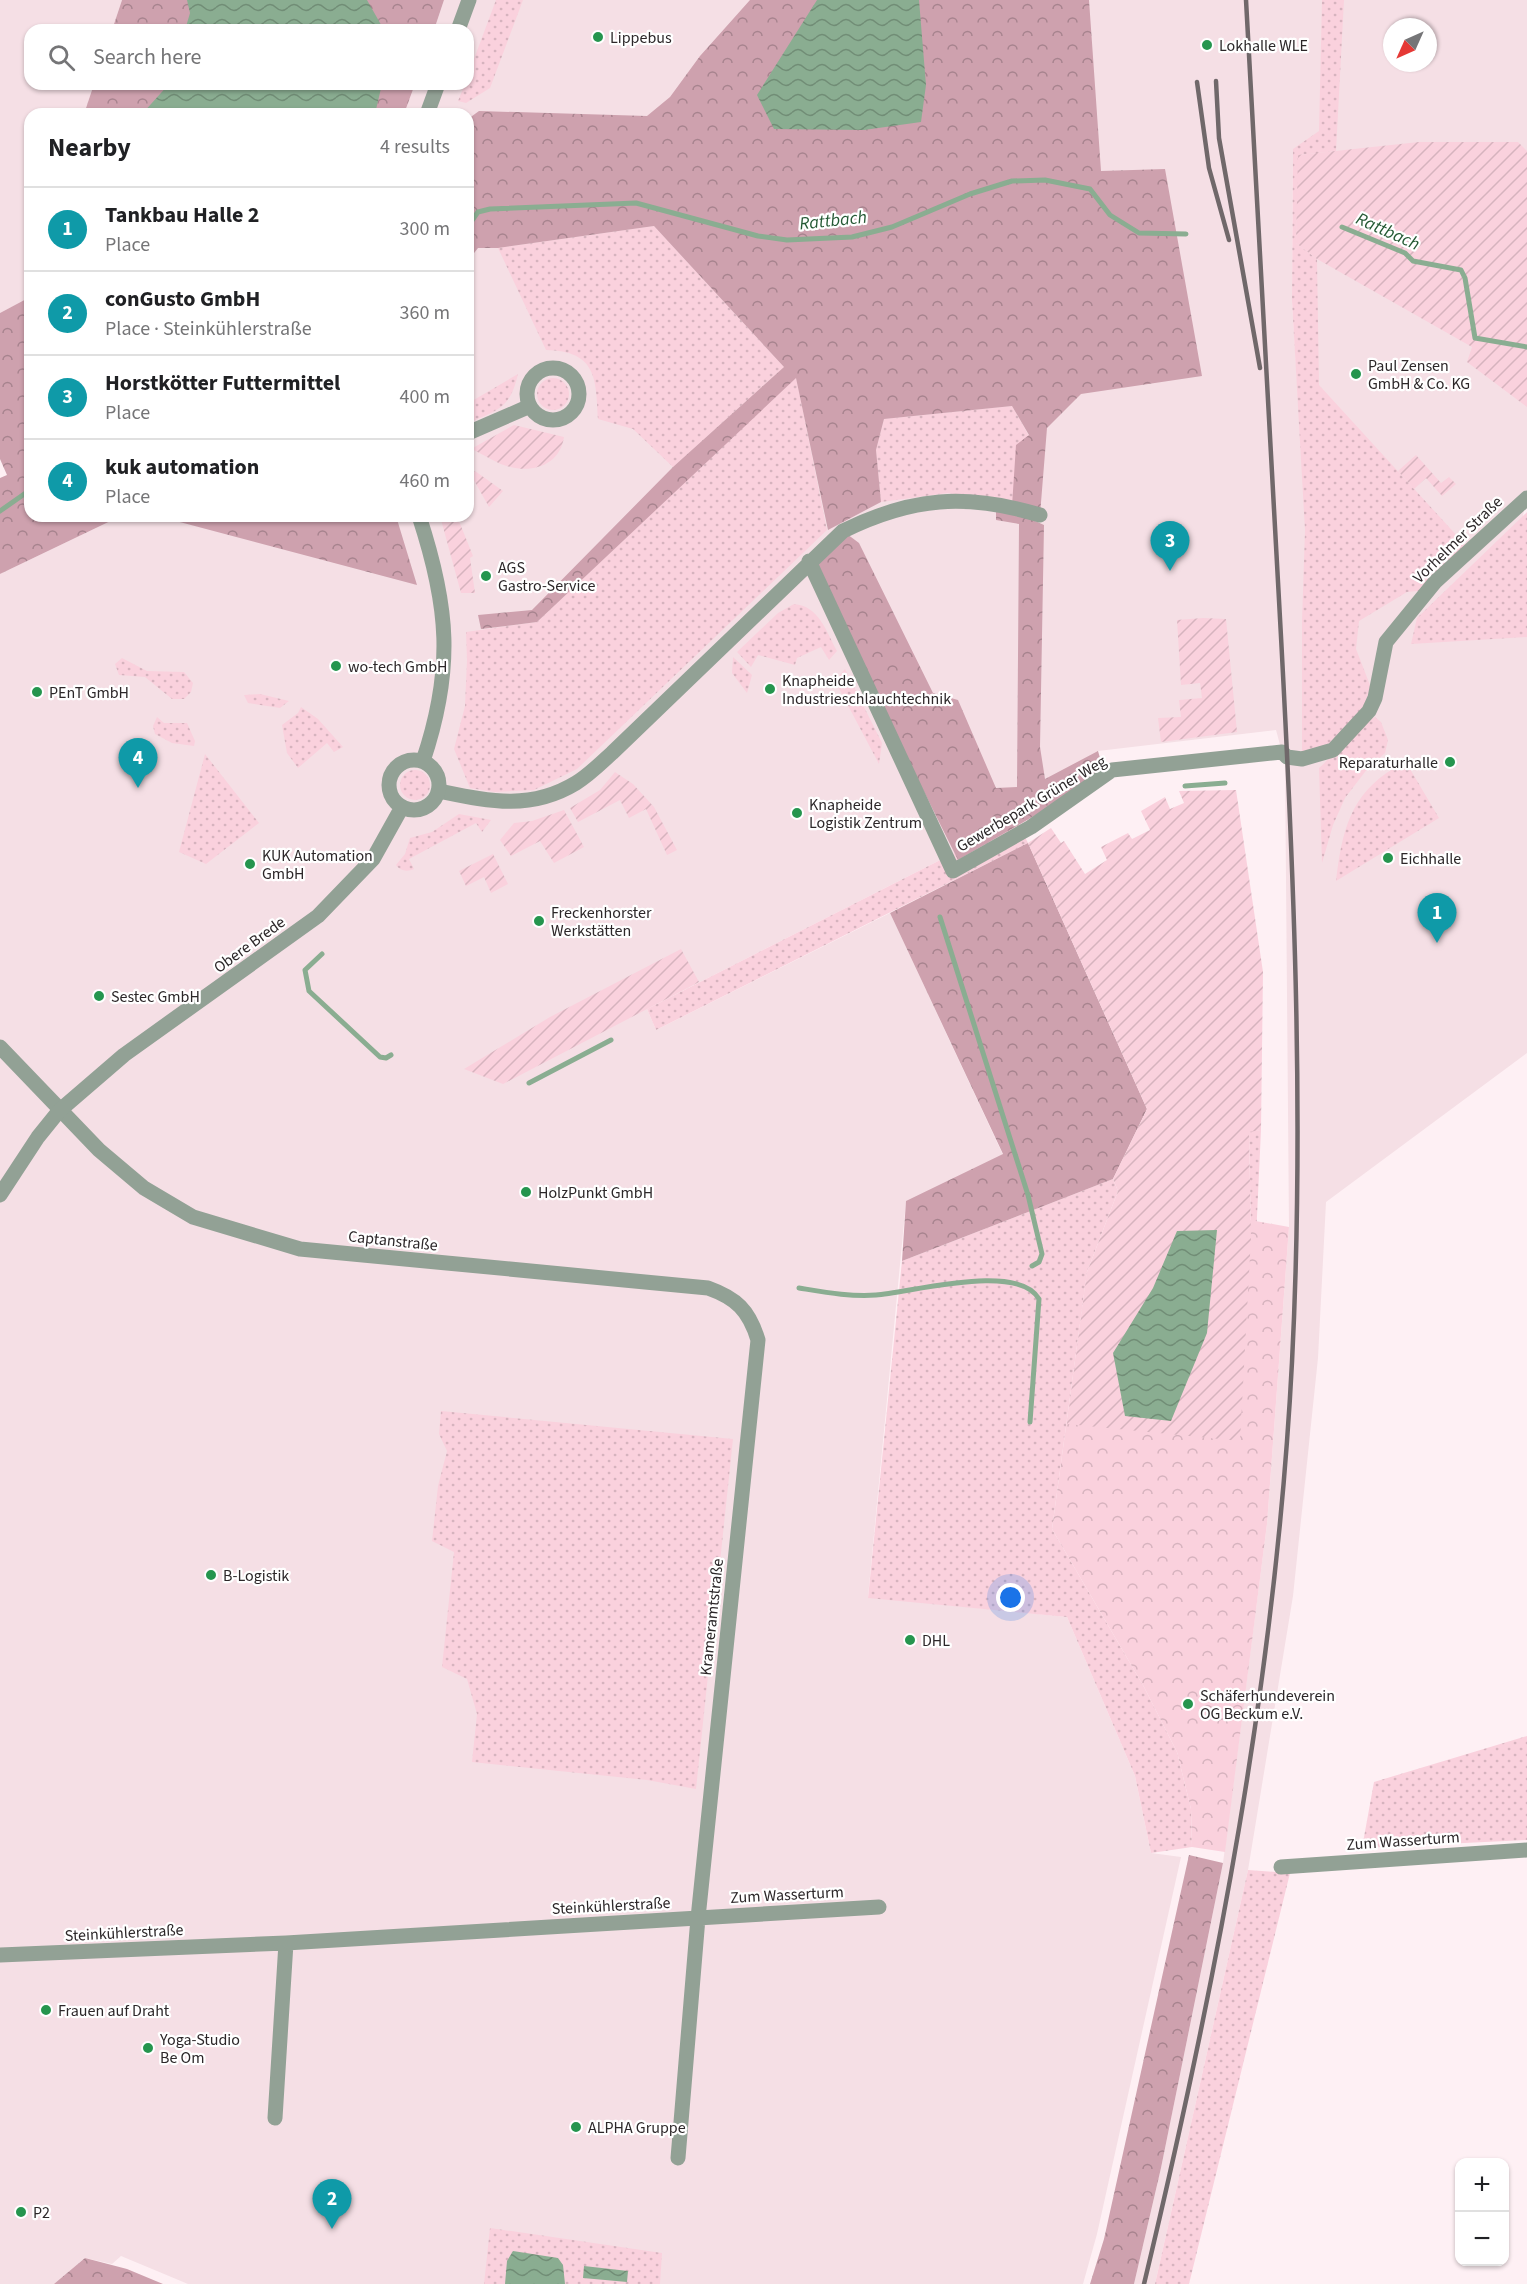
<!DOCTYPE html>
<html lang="en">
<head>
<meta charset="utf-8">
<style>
	:root { --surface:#fff; --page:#f6f6f6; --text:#202124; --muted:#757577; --line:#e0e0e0; --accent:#d93025 }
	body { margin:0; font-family:"Source Sans 3",sans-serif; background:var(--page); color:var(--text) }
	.controls { position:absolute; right:18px; bottom:18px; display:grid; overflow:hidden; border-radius:12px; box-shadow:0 2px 4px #0004 }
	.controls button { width:54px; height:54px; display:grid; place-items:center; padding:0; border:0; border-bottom:2px solid var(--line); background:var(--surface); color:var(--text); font:30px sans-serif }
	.compass { position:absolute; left:1383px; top:18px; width:54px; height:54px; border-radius:50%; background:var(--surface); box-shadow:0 2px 4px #0004; rotate:225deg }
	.you { position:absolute; left:1011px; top:1598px; width:21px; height:21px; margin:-15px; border:4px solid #fff; border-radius:50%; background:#1a73e8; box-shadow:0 0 0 9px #1a73e833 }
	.badge { display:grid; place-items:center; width:39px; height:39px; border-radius:50%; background:var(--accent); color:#fff; font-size:20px; font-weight:700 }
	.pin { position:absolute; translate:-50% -50px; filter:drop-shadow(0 2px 3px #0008) }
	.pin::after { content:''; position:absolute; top:32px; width:21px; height:18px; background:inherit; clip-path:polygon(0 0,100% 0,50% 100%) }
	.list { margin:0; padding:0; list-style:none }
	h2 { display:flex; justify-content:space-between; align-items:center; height:78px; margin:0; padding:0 24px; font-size:26px }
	h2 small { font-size:20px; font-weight:400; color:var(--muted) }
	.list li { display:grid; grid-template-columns:39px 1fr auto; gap:18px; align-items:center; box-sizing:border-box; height:84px; padding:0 24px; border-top:2px solid var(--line) }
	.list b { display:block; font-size:22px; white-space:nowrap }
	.list p { margin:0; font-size:20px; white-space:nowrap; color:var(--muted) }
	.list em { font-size:20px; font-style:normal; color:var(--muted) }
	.icon { flex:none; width:33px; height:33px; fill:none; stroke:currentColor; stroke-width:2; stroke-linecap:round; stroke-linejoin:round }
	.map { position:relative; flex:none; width:1527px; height:2284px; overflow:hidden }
	.search { position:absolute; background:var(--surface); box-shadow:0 2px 4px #0004; left:24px; top:24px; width:450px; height:66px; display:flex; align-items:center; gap:15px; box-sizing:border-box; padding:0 21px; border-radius:18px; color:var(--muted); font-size:22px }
	.panel { position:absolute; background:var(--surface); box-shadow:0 2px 4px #0004; left:24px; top:108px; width:450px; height:414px; border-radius:18px }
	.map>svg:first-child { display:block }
	.built { fill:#f5dfe5; fill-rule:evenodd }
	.grass { fill:url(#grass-dots) }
	.forest { fill:url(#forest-crowns) }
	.park { fill:url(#park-crowns) }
	.garden { fill:url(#garden-furrows) }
	.water { fill:url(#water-waves) }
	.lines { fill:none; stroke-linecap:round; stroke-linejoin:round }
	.stream { stroke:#8aad91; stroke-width:5 }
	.minor { stroke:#92a195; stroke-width:15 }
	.tertiary { stroke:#92a195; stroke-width:15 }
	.rail { stroke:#70686a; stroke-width:4.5 }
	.poi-dot { fill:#25954e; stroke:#fff; stroke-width:2 }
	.labels { text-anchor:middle; stroke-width:4.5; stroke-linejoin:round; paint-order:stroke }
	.poi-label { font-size:16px; fill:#2c2729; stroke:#fff; text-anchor:start }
	.street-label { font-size:16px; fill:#2c2729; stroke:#fff }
	.water-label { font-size:18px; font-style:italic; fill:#245934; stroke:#fff }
</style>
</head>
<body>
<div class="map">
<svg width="1527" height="2284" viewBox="0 0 1527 2284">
	<defs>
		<pattern id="grass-dots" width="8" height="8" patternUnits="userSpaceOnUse" patternTransform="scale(1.5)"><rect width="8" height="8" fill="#fad1dd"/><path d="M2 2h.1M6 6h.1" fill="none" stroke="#d6b3be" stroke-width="1.8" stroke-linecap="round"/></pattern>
		<pattern id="forest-crowns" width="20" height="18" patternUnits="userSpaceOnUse" patternTransform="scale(1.5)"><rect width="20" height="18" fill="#cea1ae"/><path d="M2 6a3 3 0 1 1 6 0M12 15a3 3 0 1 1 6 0" fill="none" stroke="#a7838e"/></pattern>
		<pattern id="park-crowns" width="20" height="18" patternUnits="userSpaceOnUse" patternTransform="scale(1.5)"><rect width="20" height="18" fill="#fad1dd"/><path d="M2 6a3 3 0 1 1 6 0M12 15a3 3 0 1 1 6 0" fill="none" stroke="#d6b3be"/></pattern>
		<pattern id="garden-furrows" width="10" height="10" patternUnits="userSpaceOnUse" patternTransform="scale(1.5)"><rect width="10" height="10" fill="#fad1dd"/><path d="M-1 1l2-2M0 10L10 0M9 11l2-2" fill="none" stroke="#d6b3be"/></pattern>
		<pattern id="water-waves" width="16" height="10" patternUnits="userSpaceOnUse" patternTransform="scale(1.5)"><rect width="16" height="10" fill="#8aad91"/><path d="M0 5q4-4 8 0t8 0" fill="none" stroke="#718d76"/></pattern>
	</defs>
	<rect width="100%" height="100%" fill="#fef0f4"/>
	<!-- built -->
	<path class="built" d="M0,0H122L112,30H30V84H94L84,114H30V297L0,313Z
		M444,0H1527V496L1523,516L1527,525V1053L1326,1202L1318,1358L1293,1596L1248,1870L1155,2284H1134L1161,2168L1223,1863L1267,1524L1289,1227L1285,763L1276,730L1098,751L1017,821L647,1009L656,1030L890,913L1003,1155L906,1202L868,1597L1067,1617L1135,1776L1151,1853L1181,1857L1097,2234L1083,2284H188L121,2256L112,2264L85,2258L55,2284H0V574L121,516H157L276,546L396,516H468V114H404L415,84H468V30H434ZM1392,27H1428V63H1392ZM1293,150L1304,494L1292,301Z"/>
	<!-- grass -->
	<path class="grass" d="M496,0H523L490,88L466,103L458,101L465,84H468V75Z
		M1322,0H1344L1336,151L1299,155L1296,243L1317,259L1319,385L1470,550L1428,590L1407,592L1359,621L1356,649L1375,698L1333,750L1302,759V621L1305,530L1292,301L1293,149L1319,131Z
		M654,226L784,367L673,467L633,429L598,419C596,379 597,351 546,350L498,248Z
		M518,374C510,408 499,410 468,423V393L472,401Z
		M796,377L827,530L577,769L534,790L495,792L470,788L454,749L465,706L467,660L466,632L537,622Z
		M537 394a16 16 0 1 1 32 0a16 16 0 1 1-32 0Z
		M1012,406L1029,436L1012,506L948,493L881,502L876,450L884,419Z
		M1527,512V637L1411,644L1417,618Z
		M794,604C819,606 826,631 837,651L829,660L821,647L797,658L795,665L758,655L751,667L737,652L778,613Z
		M733,657L752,675L747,693L732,673Z
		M122,658L147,671L184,672L193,683L191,692L184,699H172L145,677L119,675L115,664Z
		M845,669L882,743L879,764L835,681Z
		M260,694L289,701L280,708L248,703L244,695Z
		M301,707L318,719L343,747L334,752L327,743L298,768L287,753L282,725L298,713Z
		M157,717L164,723H187L195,741L194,746L172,743L155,734L153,726Z
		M1375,717L1381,722L1388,740L1385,753L1368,768L1345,798L1333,825L1322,863L1319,768C1335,754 1358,724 1375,717Z
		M205,754L259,823L206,864L179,852Z
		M1394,768L1410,769L1439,818L1336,881C1342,831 1350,795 1394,768Z
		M400 785a15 15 0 1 1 30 0a15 15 0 1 1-30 0Z
		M459,814L491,820L482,832L476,823L409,859L414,869C407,872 400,871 396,865L405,854L410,838L432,832Z
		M1017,821L1028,843L656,1030L647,1009Z
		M1261,1130L1256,1238L1251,1237L1249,1131Z
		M1113,1179L1118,1191L1087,1272L1052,1529L1144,1687L1177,1752L1191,1809L1192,1847L1151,1853L1135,1776L1067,1617L868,1598L902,1261Z
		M441,1411L733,1439L696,1789L647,1780L472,1762L477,1714L467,1679L442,1667L454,1552L432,1541L438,1486L447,1451L439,1434Z
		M1527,1736V1840L1362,1848L1374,1782Z
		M1248,1870L1290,1873L1189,2284H1155Z
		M490,2228L662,2253L660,2284H484Z"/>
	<!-- forest -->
	<path class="forest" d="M122,0H444L434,30H112Z
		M750,0H1089L1101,171L1165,169L1202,376L1081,394L1047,428L1040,515L1012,506L1016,445L1029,435L1012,406L884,419L876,450L881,502L828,530L796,378L537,622L481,629L478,615L532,610L673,467L784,367L654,226L498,248H478L471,257L468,268V119L479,111L647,116L670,97L700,56Z
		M94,84H415L404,114H84Z
		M30,297V516H121L0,574V478L7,475L0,459V313Z
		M996,503L1044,525L1040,747L1045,779L1098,751L1105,775L958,860L809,561L843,531L859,543L933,693L958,700L996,788L1017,787L1019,524L996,520Z
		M157,516H396L417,585Z
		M1028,843L1147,1109L1113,1179L902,1261L906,1201L1003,1154L890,913Z
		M1189,1855L1223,1863L1161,2168L1134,2284H1090L1104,2239Z
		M85,2258L127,2269L163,2284H54Z"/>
	<!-- park -->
	<path class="park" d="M1250,1220L1289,1227L1267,1524L1225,1852L1192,1847L1191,1809L1177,1752L1144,1687L1052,1529L1087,1272Z"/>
	<!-- garden -->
	<path class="garden" d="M1419,142H1518L1527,151V407L1467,362L1472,347L1317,259L1296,243L1298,155Z
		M514,425L564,437C560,464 535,473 510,467C497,464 483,454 471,449Z
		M1416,455L1441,483L1449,477L1456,484L1442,496L1426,478L1414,489L1398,471Z
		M475,471L503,491L489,507L471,475Z
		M440,516H457L473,556L470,558L475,593H461Z
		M1203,618L1226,619L1237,732L1161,742L1158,718L1181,717L1179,700L1202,698L1200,683L1181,685L1177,620Z
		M615,772L633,784L654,807L677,850L667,855L646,809L629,818L620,800L578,822L570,808L600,790Z
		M1236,790L1263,972L1261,1130L1249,1132L1251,1237L1240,1441L1067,1424L1087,1272L1118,1191L1113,1179L1147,1109L1028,843L1051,828L1061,843L1064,841L1085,874L1107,860L1101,847L1128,833L1132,839L1150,830L1141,811L1165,797L1170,809L1184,803L1179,791Z
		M564,810L584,847L554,863L540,841L511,856L500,840L514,823L532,821Z
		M493,854L508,884L491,893L484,877L466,886L459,871Z
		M681,949L699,982L503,1084L464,1069L550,1017Z"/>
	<!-- water -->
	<path class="water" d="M187,0H367L384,30H185L190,13Z
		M817,0H919L926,85L921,122L864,130L774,129L757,95Z
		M169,84H382L375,114H142Z
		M1217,1230L1207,1333L1171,1421L1125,1416L1113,1353L1153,1288L1177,1231Z
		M513,2251L558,2258L563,2265L565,2284H505L507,2261Z
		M584,2266L628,2271L627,2282L583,2278Z"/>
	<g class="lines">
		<!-- stream -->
		<path class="stream" d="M468,226L478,212L490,209L636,203L758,236L787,240L852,237L892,227L970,194L1012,181L1045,180L1090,189L1110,215L1139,233L1186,234
			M1342,227L1405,253L1413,261L1461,270L1465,278L1475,338L1527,347
			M0,511L30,490
			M1185,786L1225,783
			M940,917L1028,1195L1042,1254L1039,1262L1032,1266
			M322,954L305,970L309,991L380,1057L386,1058L391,1055
			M529,1083L611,1040
			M799,1288C824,1292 851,1297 876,1295C913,1292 1018,1262 1039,1299L1030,1422"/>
		<!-- minor -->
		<path class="minor" d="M527 394a26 26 0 1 1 52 0a26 26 0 1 1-52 0Z
			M468,433L530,406
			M809,561L953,871L1031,827L1112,770L1282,752L1287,757L1302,759L1333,750L1369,711L1375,698L1386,642L1435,582L1527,498
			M439,791C488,801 530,811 576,783C589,775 601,763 612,753L843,531C912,497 966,493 1040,515
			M0,1047L99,1150L144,1188L193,1217L300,1249L708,1288C736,1298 749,1310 758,1340L698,1918L678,2158
			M1281,1867L1527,1850
			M0,1955L286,1943L879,1907
			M275,2118L286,1943"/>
		<!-- tertiary -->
		<path class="tertiary" d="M458,30L469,0
			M427,114L438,84
			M419,516C449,607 454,669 423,761
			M389 785a25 25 0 1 1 50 0a25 25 0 1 1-50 0Z
			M0,1195L38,1137L59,1111L124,1055L318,916L373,859L402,807"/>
		<!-- rail -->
		<path class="rail" d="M1216,81L1219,138L1260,368
			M1197,82L1209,168L1229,240
			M1144,2284C1217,1980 1276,1674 1292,1362C1305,1108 1293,853 1279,600C1268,400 1257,200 1246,0"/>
	</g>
	<!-- markers -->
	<g class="poi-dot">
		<circle cx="598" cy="37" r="6"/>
		<circle cx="1207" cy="45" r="6"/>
		<circle cx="1356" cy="374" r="6"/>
		<circle cx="486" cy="576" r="6"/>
		<circle cx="336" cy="666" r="6"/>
		<circle cx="770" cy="689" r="6"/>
		<circle cx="37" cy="692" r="6"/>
		<circle cx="1450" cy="762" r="6"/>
		<circle cx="797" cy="813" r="6"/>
		<circle cx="1388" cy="858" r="6"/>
		<circle cx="250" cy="864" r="6"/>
		<circle cx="539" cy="921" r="6"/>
		<circle cx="99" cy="996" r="6"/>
		<circle cx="526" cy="1192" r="6"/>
		<circle cx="211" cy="1575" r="6"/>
		<circle cx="910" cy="1640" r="6"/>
		<circle cx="1188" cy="1704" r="6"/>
		<circle cx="46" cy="2010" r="6"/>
		<circle cx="148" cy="2048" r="6"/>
		<circle cx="576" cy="2127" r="6"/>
		<circle cx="21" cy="2212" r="6"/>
	</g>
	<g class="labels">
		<!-- poi labels -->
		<g class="poi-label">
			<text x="610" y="43">Lippebus</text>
			<text x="1219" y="51">Lokhalle WLE</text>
			<text x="1368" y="371">Paul Zensen<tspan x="1368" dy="18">GmbH &amp; Co. KG</tspan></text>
			<text x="498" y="573">AGS<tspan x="498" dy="18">Gastro-Service</tspan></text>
			<text x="348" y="672">wo-tech GmbH</text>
			<text x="782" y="686">Knapheide<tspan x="782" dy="18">Industrieschlauchtechnik</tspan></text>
			<text x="49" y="698">PEnT GmbH</text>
			<text x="1438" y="768" text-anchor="end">Reparaturhalle</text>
			<text x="809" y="810">Knapheide<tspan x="809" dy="18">Logistik Zentrum</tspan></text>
			<text x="262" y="861">KUK Automation<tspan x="262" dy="18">GmbH</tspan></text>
			<text x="1400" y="864">Eichhalle</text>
			<text x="551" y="918">Freckenhorster<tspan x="551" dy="18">Werkstätten</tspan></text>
			<text x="111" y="1002">Sestec GmbH</text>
			<text x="538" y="1198">HolzPunkt GmbH</text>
			<text x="223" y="1581">B-Logistik</text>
			<text x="922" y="1646">DHL</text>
			<text x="1200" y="1701">Schäferhundeverein<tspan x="1200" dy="18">OG Beckum e.V.</tspan></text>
			<text x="58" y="2016">Frauen auf Draht</text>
			<text x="160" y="2045">Yoga-Studio<tspan x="160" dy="18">Be Om</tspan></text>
			<text x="588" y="2133">ALPHA Gruppe</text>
			<text x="33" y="2218">P2</text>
		</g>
		<!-- street labels -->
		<g class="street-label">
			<text transform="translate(1457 539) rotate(-44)" y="6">Vorhelmer Straße</text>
			<text transform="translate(1031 803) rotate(-31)" y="6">Gewerbepark Grüner Weg</text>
			<text transform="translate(249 944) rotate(-36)" y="6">Obere Brede</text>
			<text transform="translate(393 1240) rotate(6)" y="6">Captanstraße</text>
			<text transform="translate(711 1617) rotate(-84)" y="6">Krameramtstraße</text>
			<text transform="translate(1403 1840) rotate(-4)" y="6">Zum Wasserturm</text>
			<text transform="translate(787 1894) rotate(-3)" y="6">Zum Wasserturm</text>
			<text transform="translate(611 1905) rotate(-3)" y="6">Steinkühlerstraße</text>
			<text transform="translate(124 1932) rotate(-3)" y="6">Steinkühlerstraße</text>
		</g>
		<!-- water labels -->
		<g class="water-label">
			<text transform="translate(833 220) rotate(-6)" y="6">Rattbach</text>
			<text transform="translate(1388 231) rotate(24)" y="6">Rattbach</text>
		</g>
	</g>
</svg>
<div class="controls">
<button>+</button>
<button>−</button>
</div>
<svg class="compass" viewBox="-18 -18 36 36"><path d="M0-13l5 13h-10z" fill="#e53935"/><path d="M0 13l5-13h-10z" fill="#757577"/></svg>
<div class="you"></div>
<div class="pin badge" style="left:1437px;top:943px;background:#0f9aa8">1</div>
<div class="pin badge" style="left:332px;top:2229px;background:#0f9aa8">2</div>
<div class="pin badge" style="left:1170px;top:571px;background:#0f9aa8">3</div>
<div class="pin badge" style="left:138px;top:788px;background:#0f9aa8">4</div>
<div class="search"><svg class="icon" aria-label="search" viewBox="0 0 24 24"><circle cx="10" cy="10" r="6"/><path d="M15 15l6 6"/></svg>Search here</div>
<section class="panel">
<h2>Nearby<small>4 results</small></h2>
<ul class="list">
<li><span class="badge" style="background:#0f9aa8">1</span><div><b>Tankbau Halle 2</b><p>Place</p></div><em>300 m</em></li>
<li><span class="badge" style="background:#0f9aa8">2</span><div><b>conGusto GmbH</b><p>Place · Steinkühlerstraße</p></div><em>360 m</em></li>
<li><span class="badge" style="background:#0f9aa8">3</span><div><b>Horstkötter Futtermittel</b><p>Place</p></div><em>400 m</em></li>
<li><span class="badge" style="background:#0f9aa8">4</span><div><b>kuk automation</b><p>Place</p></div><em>460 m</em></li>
</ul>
</section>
</div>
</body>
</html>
